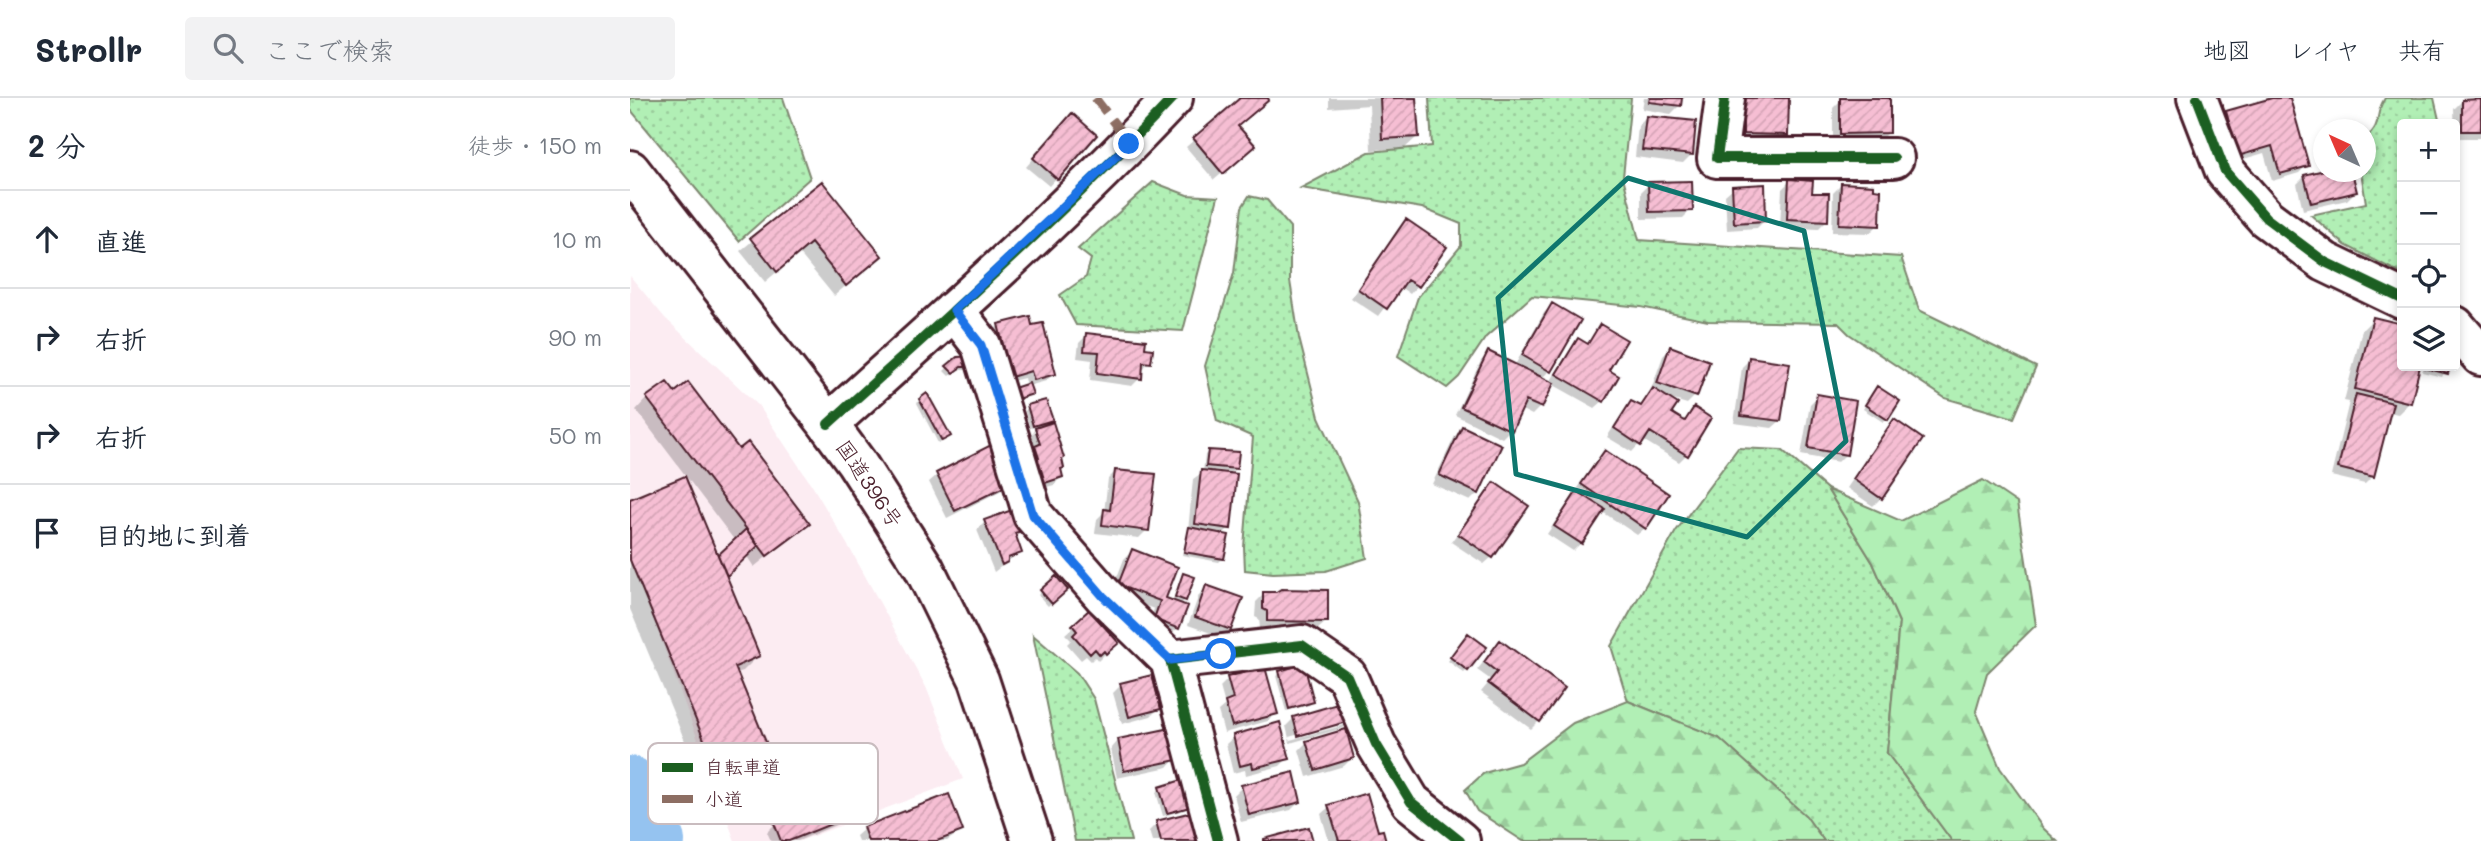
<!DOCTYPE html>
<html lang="ja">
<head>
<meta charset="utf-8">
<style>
	:root { --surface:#fff; --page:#f2f2f3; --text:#1f2937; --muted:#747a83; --line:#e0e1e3 }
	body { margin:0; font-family:Mali,"Klee One",sans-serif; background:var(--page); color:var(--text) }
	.controls { position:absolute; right:21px; top:21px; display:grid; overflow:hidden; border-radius:7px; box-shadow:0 4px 10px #0003 }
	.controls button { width:63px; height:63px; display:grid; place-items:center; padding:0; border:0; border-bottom:2px solid var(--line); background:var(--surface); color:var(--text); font:35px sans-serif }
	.compass { position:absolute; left:1683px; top:21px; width:63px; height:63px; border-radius:50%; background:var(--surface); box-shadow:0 4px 10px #0003; rotate:316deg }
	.stop { position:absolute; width:21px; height:21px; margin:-16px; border:5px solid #1a73e8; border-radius:50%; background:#fff }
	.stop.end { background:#1a73e8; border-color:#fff; box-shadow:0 2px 7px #0008 }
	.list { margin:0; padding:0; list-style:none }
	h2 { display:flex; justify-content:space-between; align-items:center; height:91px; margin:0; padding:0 28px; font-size:30px }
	h2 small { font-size:23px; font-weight:400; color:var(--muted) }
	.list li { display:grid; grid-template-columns:46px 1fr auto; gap:21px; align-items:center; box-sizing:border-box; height:98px; padding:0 28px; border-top:2px solid var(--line) }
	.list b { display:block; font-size:26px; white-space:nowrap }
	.list em { font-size:23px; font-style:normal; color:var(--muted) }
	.icon { flex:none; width:38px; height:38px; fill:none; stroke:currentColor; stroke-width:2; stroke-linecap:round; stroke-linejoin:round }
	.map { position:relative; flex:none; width:1851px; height:743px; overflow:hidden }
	header { display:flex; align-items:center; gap:42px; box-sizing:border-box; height:98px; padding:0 35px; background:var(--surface); border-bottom:2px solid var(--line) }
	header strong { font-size:33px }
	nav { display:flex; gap:38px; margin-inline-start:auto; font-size:24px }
	.search { width:490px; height:63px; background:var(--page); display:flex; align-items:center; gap:18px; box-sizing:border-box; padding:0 24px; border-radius:7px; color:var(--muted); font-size:26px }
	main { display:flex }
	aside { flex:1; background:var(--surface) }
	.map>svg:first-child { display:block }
	.built { fill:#fcecf2 }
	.grass { fill:url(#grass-dots); stroke:#7e8770; stroke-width:2 }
	.forest { fill:url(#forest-firs); stroke:#7e8770; stroke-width:2 }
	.shadow { fill:#0003; fill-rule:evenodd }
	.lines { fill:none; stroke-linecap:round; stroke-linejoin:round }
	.stream { stroke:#7781a1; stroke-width:9 }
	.river { stroke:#95c3f0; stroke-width:54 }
	.building { fill:url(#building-hatch); stroke:#4a1f2b; stroke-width:2 }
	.minor-casing { stroke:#4a1f2b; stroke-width:44 }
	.highway-casing { stroke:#4a1f2b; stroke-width:44 }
	.minor { stroke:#fff; stroke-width:38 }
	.highway { stroke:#fff; stroke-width:38 }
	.quiet { stroke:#8d6e63; stroke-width:9; stroke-dasharray:18 9; stroke-linecap:butt }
	.cycleway-casing { stroke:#fff; stroke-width:15 }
	.cycleway { stroke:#1b5e20; stroke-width:10 }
	.route { stroke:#1a73e8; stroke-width:9 }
	.marked { fill:none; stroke:#0f766e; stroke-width:5; stroke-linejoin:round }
	.labels { text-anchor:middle; stroke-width:5; stroke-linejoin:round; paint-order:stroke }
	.street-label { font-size:21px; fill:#4a1f2b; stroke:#fff }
	.key { fill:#fff; stroke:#c9bcbf; stroke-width:2 }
	.key-label { font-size:19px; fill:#4a1f2b }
</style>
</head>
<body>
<header>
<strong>Strollr</strong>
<div class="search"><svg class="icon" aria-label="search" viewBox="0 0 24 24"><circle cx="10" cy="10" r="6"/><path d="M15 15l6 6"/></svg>ここで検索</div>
<nav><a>地図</a><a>レイヤ</a><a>共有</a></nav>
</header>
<main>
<aside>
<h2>2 分<small>徒歩 · 150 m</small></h2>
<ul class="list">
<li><svg class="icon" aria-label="ahead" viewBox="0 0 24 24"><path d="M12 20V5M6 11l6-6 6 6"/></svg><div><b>直進</b></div><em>10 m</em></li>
<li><svg class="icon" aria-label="right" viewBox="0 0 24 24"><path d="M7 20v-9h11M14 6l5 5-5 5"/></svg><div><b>右折</b></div><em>90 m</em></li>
<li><svg class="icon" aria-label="right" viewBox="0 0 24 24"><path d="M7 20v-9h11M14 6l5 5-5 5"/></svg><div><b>右折</b></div><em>50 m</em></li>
<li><svg class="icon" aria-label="arrive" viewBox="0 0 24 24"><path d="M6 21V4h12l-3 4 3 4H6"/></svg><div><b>目的地に到着</b></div></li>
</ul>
</aside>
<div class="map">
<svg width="1851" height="743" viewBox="0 0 1851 743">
	<defs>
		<pattern id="grass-dots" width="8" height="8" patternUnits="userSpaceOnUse" patternTransform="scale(1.75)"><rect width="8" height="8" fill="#b1efb5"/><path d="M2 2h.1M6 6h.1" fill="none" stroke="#9acc9c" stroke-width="1.8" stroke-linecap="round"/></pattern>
		<pattern id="forest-firs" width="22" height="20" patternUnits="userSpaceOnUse" patternTransform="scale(1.75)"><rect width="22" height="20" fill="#b1efb5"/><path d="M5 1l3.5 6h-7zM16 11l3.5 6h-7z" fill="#9acc9c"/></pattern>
		<pattern id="building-hatch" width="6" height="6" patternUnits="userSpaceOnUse" patternTransform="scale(1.75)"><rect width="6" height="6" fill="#f6bed3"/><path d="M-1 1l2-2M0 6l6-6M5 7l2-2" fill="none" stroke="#d4a3b5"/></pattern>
	</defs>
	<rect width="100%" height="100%" fill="#fff"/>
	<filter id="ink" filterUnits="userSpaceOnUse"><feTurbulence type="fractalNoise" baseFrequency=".0143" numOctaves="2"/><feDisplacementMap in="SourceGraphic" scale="14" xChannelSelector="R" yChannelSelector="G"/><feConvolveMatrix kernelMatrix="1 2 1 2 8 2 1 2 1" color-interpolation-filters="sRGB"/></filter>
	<g filter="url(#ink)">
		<!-- built -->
		<path class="built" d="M0,178L35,220L129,308L183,389L223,456L296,589L333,681L170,743H105L0,457Z"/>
		<!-- grass -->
		<path class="grass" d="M0,0H153L180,80L109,143L0,11Z
			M799,0H1001L993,79L1009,142L1271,159L1289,212L1406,269L1384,320L1315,300L1219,236L1208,225L1078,223L1011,209L902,198L856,239L829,279L817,290L768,258L788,199L831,148V126L792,110L671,90L739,54L802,48Z
			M1755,0H1804L1810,26H1772V176L1715,147L1681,117L1736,105L1731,74H1736V40C1754,24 1743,18 1755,0Z
			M523,84L557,97L588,99L553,233L446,227L430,197L456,179L461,161L448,151Z
			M619,98L637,102L660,129V183L669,240L689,319L728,403L737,460L696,473L643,475L615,472L614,449L623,339L587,323L575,268L604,175L612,109Z
			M1108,350L1152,352L1197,391L1243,465L1269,524L1257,655L1322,743H1194L1175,718L1089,640L998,603L981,548L1046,433Z
			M403,537L447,575L464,601L501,743H445Z"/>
		<!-- forest -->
		<path class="forest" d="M1353,382L1387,405L1406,527L1357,575L1346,613L1370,670L1413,730L1427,743H1322L1257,655L1269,524L1243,465L1197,391L1271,423Z
			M998,603L1089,640L1176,718L1194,743H893L847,713L835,692L854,675L890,665L943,625Z"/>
		<!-- shadow -->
		<path class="shadow" d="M613,0H635L607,28L615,56L584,82L556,49Z
			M699,0H785L787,39L775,50L741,52L739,7L699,10Z
			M1014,0H1051L1049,8L1041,16L1012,11Z
			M1649,0H1658L1677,67L1669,75L1642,83L1634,55L1600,65L1589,23L1597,15Z
			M1114,1L1156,36L1149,44L1105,43Z
			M1211,2L1258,35L1250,43H1203V10Z
			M1832,3H1851V40H1825L1824,11Z
			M1016,20L1061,57L1053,65L1005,59L1008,28Z
			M434,25L465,37L419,88L396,69Z
			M1695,74H1720L1725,94L1717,102L1673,112L1667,86L1675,78Z
			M1160,83L1180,96L1196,123L1188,131L1150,129L1152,91Z
			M192,86L250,158L204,198L169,155L135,184L110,153Z
			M1019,86L1061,112L1053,120L1011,121V94Z
			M1211,87L1248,127L1240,135L1202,134L1203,95Z
			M1103,90L1135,122L1127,130L1097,132L1095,97Z
			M776,123L815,149L787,188L780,196L770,189L748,218L721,200L768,131Z
			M922,207L919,273L912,280L920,284L941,250L948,242L956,247L970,229L977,273L973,303L965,310L922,286L910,309L902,317L890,311L880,332L872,340L825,317L851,263L859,255L885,267L914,215Z
			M1743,221L1772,228V268H1789L1779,305L1768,316L1759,314L1743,378L1735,386L1701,378L1719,304L1714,303L1732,232Z
			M368,228L424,275L416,283L398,288L401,295L397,299L381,304L396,288L394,280L374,285L361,236Z
			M457,237L514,252L519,264L511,273L510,280L502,288L460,282L462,262L447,260L449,245Z
			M1041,250L1065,298L1057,306L1035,299L1040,315L1053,324L1064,311L1056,357L1049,364L1013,342L1002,354L977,339L994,313L1002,305L1009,309L1020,294L1033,258Z
			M327,260H345L341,272H326L319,278L314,273Z
			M1120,261L1150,323L1142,330L1104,325L1112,269Z
			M1794,268H1818L1812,279L1792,274Z
			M1244,294L1257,320L1253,324L1233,311Z
			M1188,298L1216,356L1208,364L1171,357L1180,306Z
			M17,300L109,354L177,426L124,469L116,457L95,478L128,558L113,573L106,575L141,660L127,675L77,696L0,511V403L87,460L105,443L6,312Z
			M290,302L315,341L308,345L287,305Z
			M398,309L421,321L412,330L431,379L424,387L405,392L398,340L411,327L400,330L395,313Z
			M1264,324L1251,400L1243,408L1217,390L1257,331Z
			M832,330L848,395L840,403L802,386L825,338Z
			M578,354L606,370L602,374L584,372L599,430L592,437L593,460L589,464L552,457L558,433L563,381L573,374L575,357Z
			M975,354L1015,430L1007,437L971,413L951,445L943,453L917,436L967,362Z
			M486,373L517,432L509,440L465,435L467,421L474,414L478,381Z
			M307,377L378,386L370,393L317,420L299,384Z
			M864,386L862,459L854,466L821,444Z
			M355,424L389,432L384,438L390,454L364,474L347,432Z
			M502,453L534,501L542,504L550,481L554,477L555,502L550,507L548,530L540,537L517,528L524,511L481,495L494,461Z
			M426,481L436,492L418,508L408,497Z
			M576,489L600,531L592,539L558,527L569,497Z
			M634,496L696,524L688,531L630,530L629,521L625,519L626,504Z
			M459,515L486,545L468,563L465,559L461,563L456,558L451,562L437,546L441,542L435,536Z
			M835,541L837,572L834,575L818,563Z
			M870,544L909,623L901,631L851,594L861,582L847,572Z
			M650,575L682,603L679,607L656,613L646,578Z
			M598,581L646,615L638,623L594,635L588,613L595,607L590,589Z
			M491,587L529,610L521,618L492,626L483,595Z
			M664,620L721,622L713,630L660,645L656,628ZM715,623V627L660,642L659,639Z
			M604,639L658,660L650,668L616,677L615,672L603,675L596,646Z
			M488,643L545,661L538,669L487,680L481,651Z
			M677,644L722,660L714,668L677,679L669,652Z
			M612,689L669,704L661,712L611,724L604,697Z
			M530,691L558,708L554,712L533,718L526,694Z
			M699,709L747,735L755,743H699L691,716Z
			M214,720L206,727L168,743H141L137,734L145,726L159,727Z
			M527,725L567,743H522L519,733Z
			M234,731L331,733L317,743H228L226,738Z"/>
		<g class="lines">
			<!-- stream -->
			<path class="stream" d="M0,707H12"/>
			<!-- river -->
			<path class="river" d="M0,685L28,743"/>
		</g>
		<!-- building -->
		<path class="building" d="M610,0H638L639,2L608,28L626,48L593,76L563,40Z
			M750,0H786L789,39L752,41Z
			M1020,0H1052L1051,8L1019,4Z
			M1113,0H1159L1158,37L1113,36Z
			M1210,0H1260V35L1210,36Z
			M1642,0H1660L1679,68L1650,76L1642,48L1608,58L1596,13Z
			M1851,1V33H1832V2Z
			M442,15L467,37L428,82L403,60Z
			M1016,18L1066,23L1063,57L1012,52Z
			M1694,72L1722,74L1727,94L1681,105L1674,77Z
			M1159,81L1183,83L1182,95H1199L1198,123L1157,121Z
			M192,83L252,158L216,188L181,145L147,174L120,140Z
			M1062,83L1063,113L1019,114L1018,84Z
			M1211,85L1244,87V91L1251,92L1250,128L1209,126Z
			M1135,86L1136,123L1104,125L1102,88Z
			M776,121L817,149L789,189L777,182L757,211L728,191Z
			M922,205L951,222L921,274L892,257Z
			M400,218L402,227L413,225L426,276L404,282L401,273L381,279L368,226Z
			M1743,219L1772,226V268H1790L1781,305L1725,291Z
			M970,226L997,242L979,272L989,278L974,304L926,276L948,240L958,246Z
			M456,235L516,242L515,250L523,251L521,265L513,264L512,281L467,275L469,254L454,253Z
			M1040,248L1080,263L1067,299L1027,285Z
			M858,253L924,285L912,310L896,303L882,333L831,309Z
			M347,258L346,269H331L323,275L316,268L327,259Z
			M1119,259L1160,265L1151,323L1111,318Z
			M1795,268H1820L1818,276L1795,270Z
			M37,284L45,294L58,284L109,351L118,344L180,426L137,458L16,299Z
			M399,285L403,296L384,302L381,291Z
			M1247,288L1270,303L1258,322L1235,307Z
			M1023,290L1048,306L1042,315L1055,323L1064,309L1081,320L1058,358L1020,334L1011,348L984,330L1001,303L1011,308Z
			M297,295L321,338L312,343L289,301Z
			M1187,296L1226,303L1217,357L1178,350Z
			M1726,296L1763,305L1744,379L1708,370Z
			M416,302L423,322L403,328L397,307Z
			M1264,321L1293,341L1252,401L1223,381Z
			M423,324L434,360L432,361L434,370L431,371L433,379L412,386L405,361L409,360L405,348L410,346L405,330Z
			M832,328L872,347L849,396L809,377Z
			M361,347L380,386L325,413L306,375Z
			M578,352L609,354L607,371L576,368Z
			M975,352L1039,396L1016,431L951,386Z
			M485,372L526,376L519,433L472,427L474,411L480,412Z
			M571,372L607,376L601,431L565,426Z
			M55,378L130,558L105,569L143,661L91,683L0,462V401Z
			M864,384L899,408L863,460L828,436Z
			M947,393L975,411L952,446L924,428Z
			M382,412L392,433L385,435L392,455L378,460V464L372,467L354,422Z
			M559,429L599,437L594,461L554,454Z
			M116,431L128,448L97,478L88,457Z
			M502,451L548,469L536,500L558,508L549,531L524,521L530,503L488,487Z
			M553,475L565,479L556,503L545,499Z
			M426,478L438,492L422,506L410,492Z
			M576,487L613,500L601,532L565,519Z
			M651,491L698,492V524L637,523V513L633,511V494H646Z
			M459,512L489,545L476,556L474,553L470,557L465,551L460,556L443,537L447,533L442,527Z
			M838,535L857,549L838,573L820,559Z
			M870,542L935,590L910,624L858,585L867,574L854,564Z
			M674,566L684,604L659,611L649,573Z
			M635,569L648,616L602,628L595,604L603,601L597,579Z
			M522,577L531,611L499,619L490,585Z
			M718,603L723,622L668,638L663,619Z
			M650,624L660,661L623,670L622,665L610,668L603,637Z
			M541,630L547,662L494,673L488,641Z
			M716,631L724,660L685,672L676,643Z
			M664,674L671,704L619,717L611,687Z
			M552,682L560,709L537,715L529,689Z
			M737,695L748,733L753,732L756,743H709L698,707Z
			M319,696L333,733L307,743H238L233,729Z
			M210,705L216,720L159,743H151L144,725L157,720L160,725Z
			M562,714L569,743H531L526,723Z
			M679,729L683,743H634V741Z"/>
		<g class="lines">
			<!-- minor casing -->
			<g class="minor-casing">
				<path id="minor" d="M1095,0L1087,60H1264
					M1567,0L1595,73L1636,120L1695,164L1772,201
					M324,212L351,247L403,417L473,497L540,562
					M1825,228L1851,258
					M198,326C316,220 435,115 543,0
					M588,743L540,562L672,547L717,578L746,646L781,704L830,743"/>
			</g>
			<!-- highway casing -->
			<g class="highway-casing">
				<path id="highway" d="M0,72L198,326L226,364L294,470L349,582L402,743"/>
			</g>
			<!-- minor -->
			<use href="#minor" class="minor"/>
			<!-- highway -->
			<use href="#highway" class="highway"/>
			<!-- quiet -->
			<path class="quiet" d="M465,0L500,46"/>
			<!-- cycleway casing -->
			<g class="cycleway-casing">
				<path id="cycleway" d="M1095,0L1087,60H1264
					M1567,0L1595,73L1636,120L1695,164L1772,201
					M198,326C316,220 435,115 543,0
					M588,743L540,562L672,547L717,578L746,646L781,704L830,743"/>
			</g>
			<!-- cycleway -->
			<use href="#cycleway" class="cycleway"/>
		</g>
	</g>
	<g class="lines" filter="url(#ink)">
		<!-- route -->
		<path class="route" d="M499,46L324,212L351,247L403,417L473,498L540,562L591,556"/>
	</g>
	<!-- marked area -->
	<path class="marked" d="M998,80L1174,133L1216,343L1117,439L886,376L868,200Z"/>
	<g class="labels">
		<!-- street labels -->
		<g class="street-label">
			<text transform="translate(239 386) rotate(56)" y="7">国道396号</text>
		</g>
	</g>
	<!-- legend -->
	<rect x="18" y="645" width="230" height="81" rx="10" class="key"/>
	<rect x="32" y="665" width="31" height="9" fill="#1b5e20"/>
	<rect x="32" y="697" width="31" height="8" fill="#8d6e63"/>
	<g class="key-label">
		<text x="75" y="676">自転車道</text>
		<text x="75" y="708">小道</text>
	</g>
</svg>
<div class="controls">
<button>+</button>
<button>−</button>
<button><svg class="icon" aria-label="locate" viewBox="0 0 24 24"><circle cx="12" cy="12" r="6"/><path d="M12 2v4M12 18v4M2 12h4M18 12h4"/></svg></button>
<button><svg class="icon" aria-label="layers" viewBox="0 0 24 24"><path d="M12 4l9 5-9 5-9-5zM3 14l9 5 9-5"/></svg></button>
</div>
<svg class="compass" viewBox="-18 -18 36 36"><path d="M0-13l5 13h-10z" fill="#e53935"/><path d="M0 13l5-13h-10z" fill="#747a83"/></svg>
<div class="stop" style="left:591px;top:556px"></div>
<div class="stop end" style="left:499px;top:46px"></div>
</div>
</main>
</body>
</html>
